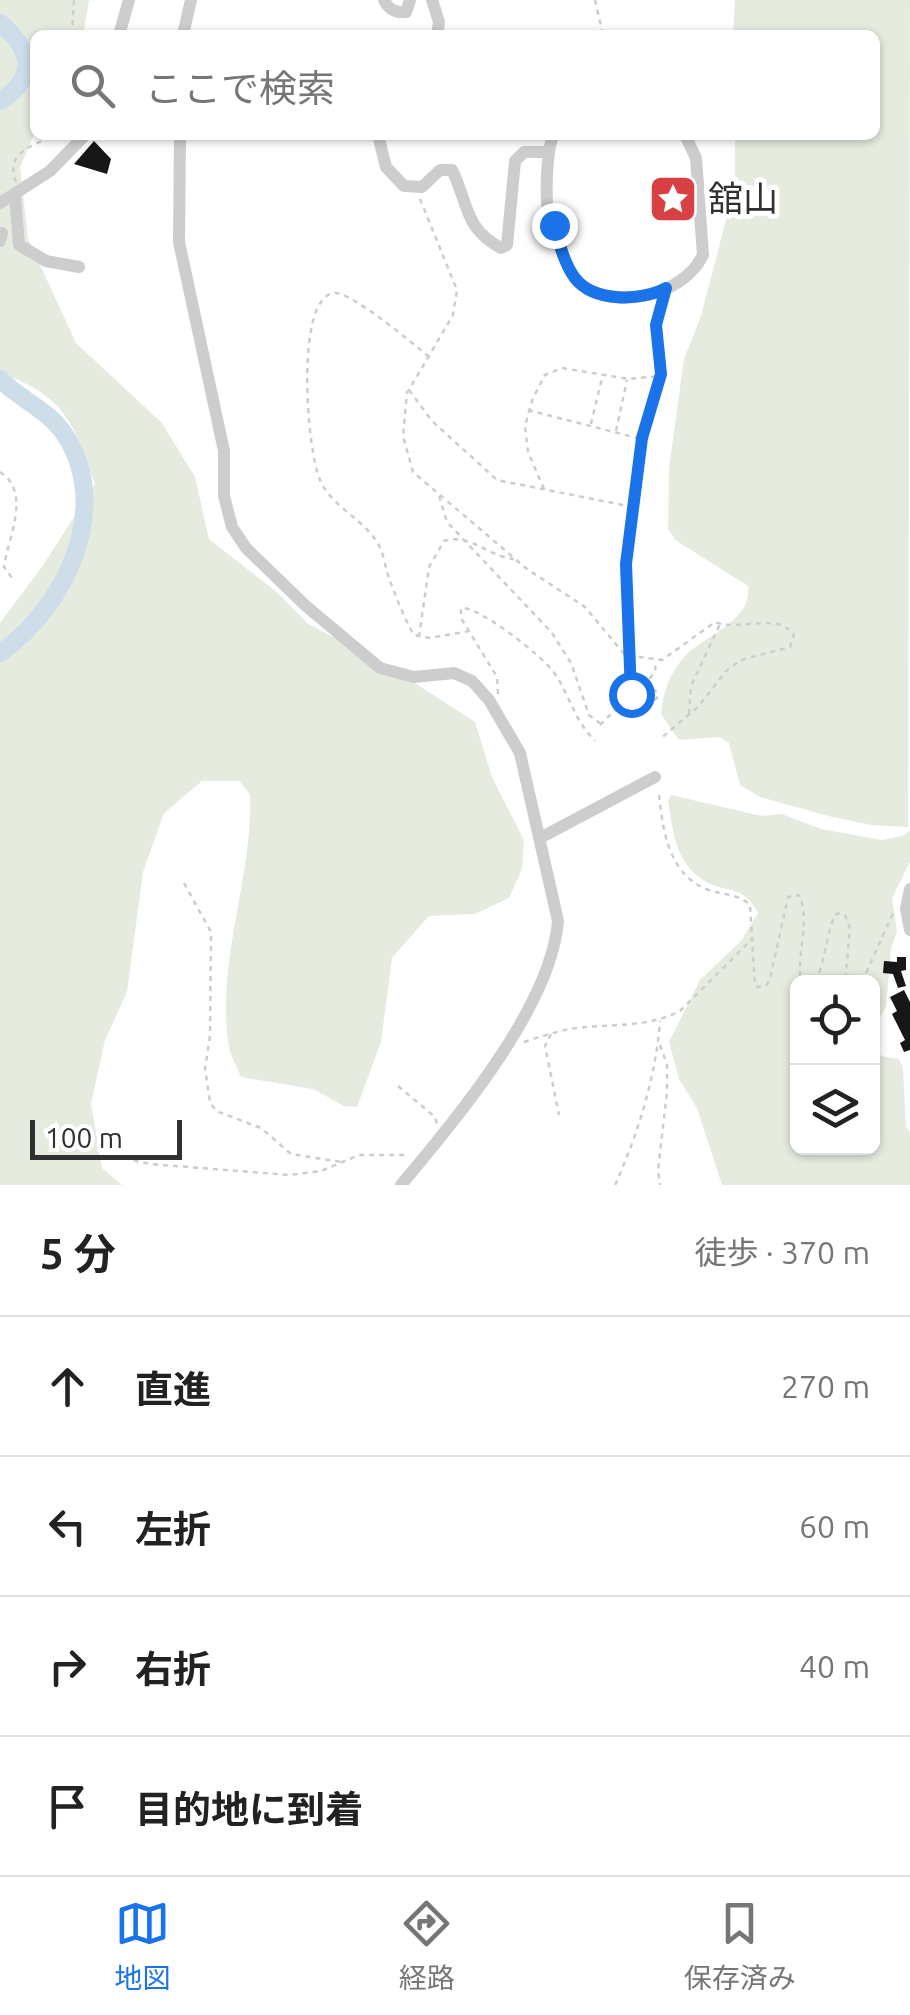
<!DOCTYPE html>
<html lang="ja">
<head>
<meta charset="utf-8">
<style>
	:root { --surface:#fff; --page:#f6f6f6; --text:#222; --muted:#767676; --line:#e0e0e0; --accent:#1a73e8 }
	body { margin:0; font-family:Ubuntu,"Noto Sans JP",sans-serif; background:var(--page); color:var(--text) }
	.controls { position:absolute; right:30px; bottom:30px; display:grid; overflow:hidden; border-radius:15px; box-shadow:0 2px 8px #0004 }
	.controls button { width:90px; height:90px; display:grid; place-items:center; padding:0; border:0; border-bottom:2px solid var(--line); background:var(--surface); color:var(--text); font:50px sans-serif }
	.scale { position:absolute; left:30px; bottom:25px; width:152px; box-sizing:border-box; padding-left:10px; border:5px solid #303030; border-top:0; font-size:28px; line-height:35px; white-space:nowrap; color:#303030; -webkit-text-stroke:8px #fff; paint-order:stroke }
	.stop { position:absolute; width:30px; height:30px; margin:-22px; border:8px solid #1a73e8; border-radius:50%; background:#fff }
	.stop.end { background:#1a73e8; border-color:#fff; box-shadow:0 2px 10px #0008 }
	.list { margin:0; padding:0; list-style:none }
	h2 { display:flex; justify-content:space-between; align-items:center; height:130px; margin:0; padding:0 40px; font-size:42px }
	h2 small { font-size:32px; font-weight:400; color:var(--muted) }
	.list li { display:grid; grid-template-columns:65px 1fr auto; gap:30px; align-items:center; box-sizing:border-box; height:140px; padding:0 40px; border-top:2px solid var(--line) }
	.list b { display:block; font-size:38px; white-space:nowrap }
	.list em { font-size:32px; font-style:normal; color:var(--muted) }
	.icon { flex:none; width:55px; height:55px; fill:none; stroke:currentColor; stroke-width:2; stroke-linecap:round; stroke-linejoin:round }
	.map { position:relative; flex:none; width:910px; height:1185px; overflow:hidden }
	.search { position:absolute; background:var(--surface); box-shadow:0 2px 8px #0004; left:30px; right:30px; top:30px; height:110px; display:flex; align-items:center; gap:25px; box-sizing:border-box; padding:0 35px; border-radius:15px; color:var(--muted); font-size:38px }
	.sheet { height:690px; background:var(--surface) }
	nav { display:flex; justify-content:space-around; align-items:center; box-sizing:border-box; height:140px; border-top:2px solid var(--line); background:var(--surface); font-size:28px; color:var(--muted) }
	nav a { display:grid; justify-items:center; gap:5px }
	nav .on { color:var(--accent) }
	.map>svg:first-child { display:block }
	.green { fill:#e5ecdf; fill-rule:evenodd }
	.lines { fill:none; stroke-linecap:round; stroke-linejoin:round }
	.river { stroke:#cdddea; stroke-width:18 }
	.building { fill:#171717 }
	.path { stroke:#cdcdcd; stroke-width:2.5; stroke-dasharray:5 5; stroke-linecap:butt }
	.minor { stroke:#cdcdcd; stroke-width:12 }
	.route { stroke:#1a73e8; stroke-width:12 }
	.labels { text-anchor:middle; stroke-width:10; stroke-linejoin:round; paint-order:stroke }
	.poi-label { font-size:35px; fill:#303030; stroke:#fff; text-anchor:start }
</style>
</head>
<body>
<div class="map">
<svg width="910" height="1185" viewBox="0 0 910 1185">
	<rect width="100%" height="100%" fill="#fff"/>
	<!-- green -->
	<path class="green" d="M0,0H89L83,35H35V132L20,167L28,239L76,343L162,423L195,477L209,539L278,593L308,624L384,663L475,722L492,777L524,840L522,869L509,898L475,914L429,916L392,958L381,1042L357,1107L344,1106L313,1089L241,1077C236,1065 229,1053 228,1041C217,959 253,876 250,794L239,781H202L164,813L143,872L127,992L105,1040L91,1104L102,1168L122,1185H0V623L44,564L95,484C74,424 66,396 0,373Z
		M735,0H910L908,827L871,825L828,816L760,797L740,785L729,743L719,737L679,740L661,714C663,691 670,672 686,655C706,635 753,620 748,586L675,540L668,528L669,468L684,359L701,316L735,185V135H875V35H733Z
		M671,795L762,816L782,814L821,829L882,840L902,836L910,831V862L892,898L897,931L891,949L886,1007L876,1025L873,1050L882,1056L899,1059L903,1068L906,1127L910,1132V1185H722L697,1108L679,1079L669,1042L700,980L741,941L758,913C742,882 723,895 700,878C674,858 673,829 668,801ZM798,982H872V1148H798Z"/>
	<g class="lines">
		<!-- river -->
		<path class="river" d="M0,23C32,50 38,77 0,101
			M0,379C20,400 48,409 65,435C113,508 65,608 0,653"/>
	</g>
	<!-- building -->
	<path class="building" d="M94,141L111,159L107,174L74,164Z
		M897,957H906V970L901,971L906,986L898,988L893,974L883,973L884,961L897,962Z
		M904,990L910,1002V1050L904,1052L900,1043L905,1040L892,1014L897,1011L890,997Z"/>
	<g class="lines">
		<!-- path -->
		<path class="path" d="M595,0L603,35
			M72,35L74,0
			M16,182C4,151 35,145 56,135
			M420,199L457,290L453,315L407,393L403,436L413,472L527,569L585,607L625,655L662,660L715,622C740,632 777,611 794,635L790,647L741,660L726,671L698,707L660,739
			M429,357C414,344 351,292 335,293C294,295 307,452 320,480C332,507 362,518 377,542C384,553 385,567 389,578C396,597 404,618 414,635L429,638L470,631
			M409,390L432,421L497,480L633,507
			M528,410L641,439
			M591,424L603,374
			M616,431L627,380
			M0,472C32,492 8,538 4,567L13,579
			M544,489L528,452L525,426L533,398L545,375L562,368L629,379L660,376
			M439,496L447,522L552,633L571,663L589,715L605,727
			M419,637L429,567L444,541C470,533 489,557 514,559
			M498,694L497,677L461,618V608C479,606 544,657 555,674C571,698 573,718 595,741
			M639,713L657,698L658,693L646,684L655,671L656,661
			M689,714L691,686L720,624
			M600,725L631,694L626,564L643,438L661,374L656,325L662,303
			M659,795C663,830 668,873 706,889C721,895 737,893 750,905L755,985L758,987L766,986L770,979L788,897L799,895C811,920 796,955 801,982
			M184,883L211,932L210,1036L205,1069L210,1102L216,1111L261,1128L291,1154L341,1162
			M816,982C825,960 826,936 835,915L840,913L845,915L850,929L845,982
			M862,982L894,911
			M551,1034L545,1046L559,1115
			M524,1042C539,1037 555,1032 570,1029C607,1023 645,1029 680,1011L752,939
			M660,1045L667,1065V1092L658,1170L660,1185
			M398,1086L435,1117L437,1124
			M114,1156L150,1164L289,1175L321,1171L359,1155H409
			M615,1185C638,1134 656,1076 660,1021"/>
		<!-- minor -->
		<path class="minor" d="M384,0C389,10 396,13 406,12L410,0
			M432,0L439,22L437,35
			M119,35L129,0
			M183,35L191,0
			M180,135L179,242L224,451V496L232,527L246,548L306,606L380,668L414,677L454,673L472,681L489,700L520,753L558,921C551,1007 456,1119 401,1185
			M378,135L386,167L404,186L422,187L440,170H452C469,204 463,227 501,248L507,245L515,161L524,152H547
			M554,135C547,145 546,188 547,203C549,219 567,273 579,283C615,312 683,296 703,255L696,158L685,135
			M15,195L19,245L46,261L79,267
			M0,203L50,171L85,135
			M0,241L2,233
			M540,838L655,777
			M910,889L906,909L910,930"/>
	</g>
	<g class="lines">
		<!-- route -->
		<path class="route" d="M554,225C559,241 564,264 575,278C594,303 642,301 666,288L656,325L661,374L642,438L626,564L631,694"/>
	</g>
	<!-- icons -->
	<defs>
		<g id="sight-square" transform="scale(2.5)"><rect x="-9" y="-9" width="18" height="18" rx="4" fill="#d94043" stroke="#fff"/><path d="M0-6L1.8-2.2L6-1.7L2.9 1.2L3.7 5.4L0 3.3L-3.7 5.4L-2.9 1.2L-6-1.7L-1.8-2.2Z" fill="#fff"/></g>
	</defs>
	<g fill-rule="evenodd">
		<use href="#sight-square" x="673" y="199"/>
	</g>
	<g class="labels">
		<!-- poi labels -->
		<g class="poi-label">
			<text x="708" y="211">舘山</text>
		</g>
	</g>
</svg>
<div class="controls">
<button><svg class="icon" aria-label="locate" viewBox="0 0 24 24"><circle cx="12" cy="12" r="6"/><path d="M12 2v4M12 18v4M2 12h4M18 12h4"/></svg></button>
<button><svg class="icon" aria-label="layers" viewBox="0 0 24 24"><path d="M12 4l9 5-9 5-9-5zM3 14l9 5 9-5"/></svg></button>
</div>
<div class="scale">100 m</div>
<div class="stop" style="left:631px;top:694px"></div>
<div class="stop end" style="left:554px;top:225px"></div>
<div class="search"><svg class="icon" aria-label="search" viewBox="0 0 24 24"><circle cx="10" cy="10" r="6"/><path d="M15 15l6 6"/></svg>ここで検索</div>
</div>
<section class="sheet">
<h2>5 分<small>徒歩 · 370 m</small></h2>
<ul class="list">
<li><svg class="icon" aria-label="ahead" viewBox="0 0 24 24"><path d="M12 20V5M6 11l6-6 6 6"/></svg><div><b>直進</b></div><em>270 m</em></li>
<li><svg class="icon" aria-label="left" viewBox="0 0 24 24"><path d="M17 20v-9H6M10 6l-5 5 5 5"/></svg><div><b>左折</b></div><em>60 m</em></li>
<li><svg class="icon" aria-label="right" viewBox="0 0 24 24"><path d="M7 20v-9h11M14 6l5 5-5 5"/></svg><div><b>右折</b></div><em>40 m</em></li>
<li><svg class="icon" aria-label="arrive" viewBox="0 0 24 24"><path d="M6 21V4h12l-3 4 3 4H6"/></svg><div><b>目的地に到着</b></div></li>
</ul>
</section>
<nav>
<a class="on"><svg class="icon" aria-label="map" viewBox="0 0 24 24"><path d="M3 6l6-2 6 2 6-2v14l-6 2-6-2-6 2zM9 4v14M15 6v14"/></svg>地図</a>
<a><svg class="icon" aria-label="directions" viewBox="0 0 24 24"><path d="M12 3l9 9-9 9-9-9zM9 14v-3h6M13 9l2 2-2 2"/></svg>経路</a>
<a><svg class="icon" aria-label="saved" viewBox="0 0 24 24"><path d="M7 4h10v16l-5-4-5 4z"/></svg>保存済み</a>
</nav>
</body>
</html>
